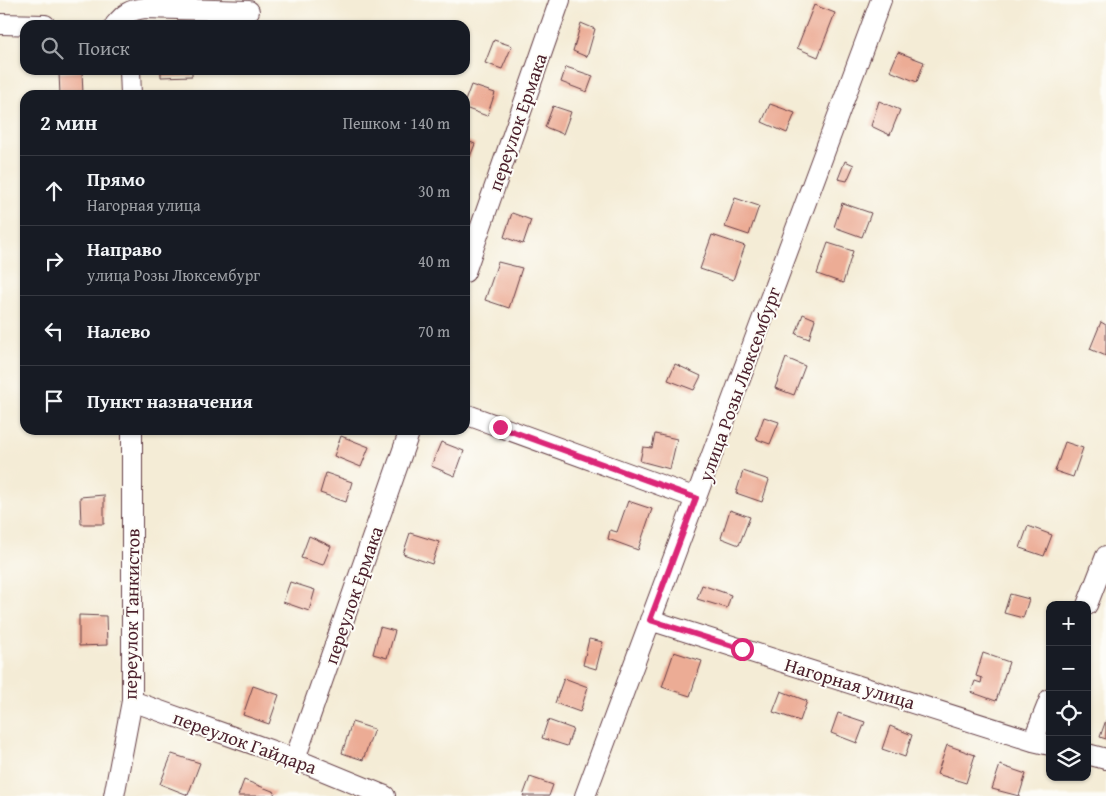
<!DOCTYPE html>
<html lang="ru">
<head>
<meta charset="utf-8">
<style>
	:root { --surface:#171b24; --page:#242831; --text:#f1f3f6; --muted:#9ea1a6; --line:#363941 }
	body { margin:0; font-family:"Gentium Book Plus",serif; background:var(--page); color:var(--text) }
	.controls { position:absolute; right:15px; bottom:15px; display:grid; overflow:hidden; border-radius:10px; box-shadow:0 1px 4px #0004 }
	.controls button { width:45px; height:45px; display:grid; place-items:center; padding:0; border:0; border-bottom:1px solid var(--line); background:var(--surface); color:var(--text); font:25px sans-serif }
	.stop { position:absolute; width:15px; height:15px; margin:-11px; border:4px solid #db2777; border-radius:50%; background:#fff }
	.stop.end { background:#db2777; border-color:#fff; box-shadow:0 1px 5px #0008 }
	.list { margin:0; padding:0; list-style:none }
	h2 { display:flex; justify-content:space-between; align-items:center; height:65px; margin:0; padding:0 20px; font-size:21px }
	h2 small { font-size:16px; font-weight:400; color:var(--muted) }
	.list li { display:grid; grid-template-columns:32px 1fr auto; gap:15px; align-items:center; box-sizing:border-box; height:70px; padding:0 20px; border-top:1px solid var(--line) }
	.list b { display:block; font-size:19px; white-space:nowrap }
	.list p { margin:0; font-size:16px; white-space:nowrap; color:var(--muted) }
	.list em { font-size:16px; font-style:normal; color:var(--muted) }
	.icon { flex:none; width:28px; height:28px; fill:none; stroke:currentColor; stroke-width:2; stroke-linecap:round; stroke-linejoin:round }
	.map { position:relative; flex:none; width:1106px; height:796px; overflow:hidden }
	.search { position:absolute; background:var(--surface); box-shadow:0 1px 4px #0004; left:20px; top:20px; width:450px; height:55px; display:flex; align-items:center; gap:12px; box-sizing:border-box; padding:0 18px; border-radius:15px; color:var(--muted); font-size:19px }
	.panel { position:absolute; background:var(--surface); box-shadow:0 1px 4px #0004; left:20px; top:90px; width:450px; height:345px; border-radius:15px }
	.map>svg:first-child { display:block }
	.building { fill:#ecac95 }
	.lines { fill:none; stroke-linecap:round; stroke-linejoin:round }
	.minor-casing { stroke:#643e45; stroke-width:22 }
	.minor { stroke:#fff; stroke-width:20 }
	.route { stroke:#db2777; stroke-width:6 }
	.labels { text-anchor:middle; stroke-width:4; stroke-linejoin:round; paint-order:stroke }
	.street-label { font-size:19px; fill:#4a1f2b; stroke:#fdfcf7 }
</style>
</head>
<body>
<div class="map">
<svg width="1106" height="796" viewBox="0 0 1106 796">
	<rect width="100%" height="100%" fill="#fdfcf7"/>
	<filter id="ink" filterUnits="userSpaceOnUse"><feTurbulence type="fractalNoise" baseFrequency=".02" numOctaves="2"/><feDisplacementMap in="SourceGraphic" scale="10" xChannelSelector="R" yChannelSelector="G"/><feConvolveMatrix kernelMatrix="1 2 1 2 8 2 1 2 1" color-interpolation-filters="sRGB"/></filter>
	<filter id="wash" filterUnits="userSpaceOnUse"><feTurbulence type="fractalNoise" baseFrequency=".0096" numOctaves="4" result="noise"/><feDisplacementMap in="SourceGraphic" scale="20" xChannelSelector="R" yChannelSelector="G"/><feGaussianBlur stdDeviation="1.12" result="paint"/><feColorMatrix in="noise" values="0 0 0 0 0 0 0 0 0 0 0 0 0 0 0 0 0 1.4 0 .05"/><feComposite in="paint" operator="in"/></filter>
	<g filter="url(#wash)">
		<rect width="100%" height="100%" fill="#f4ecd6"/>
		<g id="blocks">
			<!-- building -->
			<path class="building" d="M814,5L835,13L818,57L797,48Z
				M581,23L595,29L587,57L573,51Z
				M494,40L512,46L502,69L485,63Z
				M898,52L924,62L917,82L890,71Z
				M566,67L593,76L587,92L561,82Z
				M161,70H192V76L161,77Z
				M82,71L83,95H60L59,73Z
				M471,85L495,93L487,116L465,108V101Z
				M879,101L900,110L890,135L871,126Z
				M770,104L795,113L787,133L762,122Z
				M553,106L571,112L563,134L545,127Z
				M465,140L475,144L469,159L465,157Z
				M845,161L854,165L847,181L838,179Z
				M735,198L759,206L749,235L725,227Z
				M842,203L871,213L862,237L834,227Z
				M512,213L531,220L523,244L504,237Z
				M712,235L745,246L733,280L700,269Z
				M828,243L853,251L843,283L817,274Z
				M498,262L522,268L509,308L485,300Z
				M803,314L815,319L809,339L796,334Z
				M1101,322L1106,325V356L1090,349Z
				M786,358L805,366L794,395L775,388Z
				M675,364L701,376L694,390L668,380Z
				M764,417L779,422L770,444L756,439Z
				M655,434L677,439L670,469L640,461L643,447L652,448Z
				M341,436L369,447L361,467L334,456Z
				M441,442L464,451L455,476L431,466Z
				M1065,442L1083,448L1073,477L1055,471Z
				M743,471L769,480L762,502L736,493Z
				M326,473L352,482L346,502L320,493Z
				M104,495V524H81L80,497Z
				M628,501L652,509L638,550L608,539L610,530L617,532Z
				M730,510L750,517L739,545L721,538Z
				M1028,526L1052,535L1044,556L1020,548Z
				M410,533L439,542L432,564L403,554Z
				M309,536L331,546L323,565L301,558Z
				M290,582L315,590L309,611L283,602Z
				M702,585L731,595L727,608L697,599Z
				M1010,594L1029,599L1023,618L1004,613Z
				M79,615L106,616L107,645L79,646Z
				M380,627L395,631L387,658L373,654Z
				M589,639L603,642L596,669L583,665Z
				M674,652L702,661L690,696L662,687Z
				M983,653L1009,662L996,701L971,692L975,681L981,683L982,678L976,676Z
				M564,678L588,687L580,712L555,703Z
				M253,686L279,695L269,724L243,715Z
				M781,691L807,701L800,721L773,712Z
				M838,713L865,722L857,743L831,733Z
				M548,720L573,729L567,746L542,738Z
				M1106,720V739L1100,737Z
				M352,722L374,729L363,760L342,753Z
				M890,726L912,735L905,757L882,749Z
				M947,745L975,755L966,783L937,774Z
				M172,754L200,763L188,795L160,784Z
				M1000,765L1026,774L1019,796L992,789Z
				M530,777L553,785L549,796H523Z
				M244,780L275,792L273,796H238Z"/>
		</g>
	</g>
	<g filter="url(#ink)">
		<use href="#blocks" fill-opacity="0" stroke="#643e45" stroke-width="1"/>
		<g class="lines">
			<!-- minor casing -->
			<g class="minor-casing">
				<path id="minor" d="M0,24L45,25
					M115,25C125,13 129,10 145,8L249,11
					M130,70L131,95
					M465,272L560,0
					M465,414L696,498
					M1087,605L1106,556
					M650,620L1033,741L1050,745
					M132,701L295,759L385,796
					M1033,741L1050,699
					M1087,754L1106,759
					M295,759L410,430
					M114,796L132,701V430
					M585,796L881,0"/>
			</g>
			<!-- minor -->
			<use href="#minor" class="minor"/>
		</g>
	</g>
	<g class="lines" filter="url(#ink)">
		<!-- route -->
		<path class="route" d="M500,427L696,498L650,620L742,649"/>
	</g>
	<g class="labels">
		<!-- street labels -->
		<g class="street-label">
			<text transform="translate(517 122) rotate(-71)" y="7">переулок Ермака</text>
			<text transform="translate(739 384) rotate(-70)" y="7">улица Розы Люксембург</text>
			<text transform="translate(353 595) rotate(-71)" y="7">переулок Ермака</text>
			<text transform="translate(131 614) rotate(-89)" y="7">переулок Танкистов</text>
			<text transform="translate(850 683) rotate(17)" y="7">Нагорная улица</text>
			<text transform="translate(245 742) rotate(20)" y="7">переулок Гайдара</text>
		</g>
	</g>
</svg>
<div class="controls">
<button>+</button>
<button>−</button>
<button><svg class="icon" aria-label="locate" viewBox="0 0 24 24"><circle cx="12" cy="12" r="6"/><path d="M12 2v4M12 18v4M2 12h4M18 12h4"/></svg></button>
<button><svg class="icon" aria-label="layers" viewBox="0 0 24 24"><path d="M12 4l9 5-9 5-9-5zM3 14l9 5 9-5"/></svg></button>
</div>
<div class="stop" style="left:742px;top:649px"></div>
<div class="stop end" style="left:500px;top:427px"></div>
<div class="search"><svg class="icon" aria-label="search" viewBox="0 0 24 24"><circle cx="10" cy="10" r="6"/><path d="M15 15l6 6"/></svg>Поиск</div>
<section class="panel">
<h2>2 мин<small>Пешком · 140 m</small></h2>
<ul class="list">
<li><svg class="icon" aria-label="ahead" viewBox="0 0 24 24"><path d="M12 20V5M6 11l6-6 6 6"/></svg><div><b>Прямо</b><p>Нагорная улица</p></div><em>30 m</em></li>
<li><svg class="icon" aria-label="right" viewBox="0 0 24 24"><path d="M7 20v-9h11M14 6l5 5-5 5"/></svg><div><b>Направо</b><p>улица Розы Люксембург</p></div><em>40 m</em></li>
<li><svg class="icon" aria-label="left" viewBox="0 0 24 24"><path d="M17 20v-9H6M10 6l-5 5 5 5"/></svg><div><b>Налево</b></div><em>70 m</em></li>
<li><svg class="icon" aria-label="arrive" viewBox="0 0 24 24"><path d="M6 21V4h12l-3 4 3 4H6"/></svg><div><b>Пункт назначения</b></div></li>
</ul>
</section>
</div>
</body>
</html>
